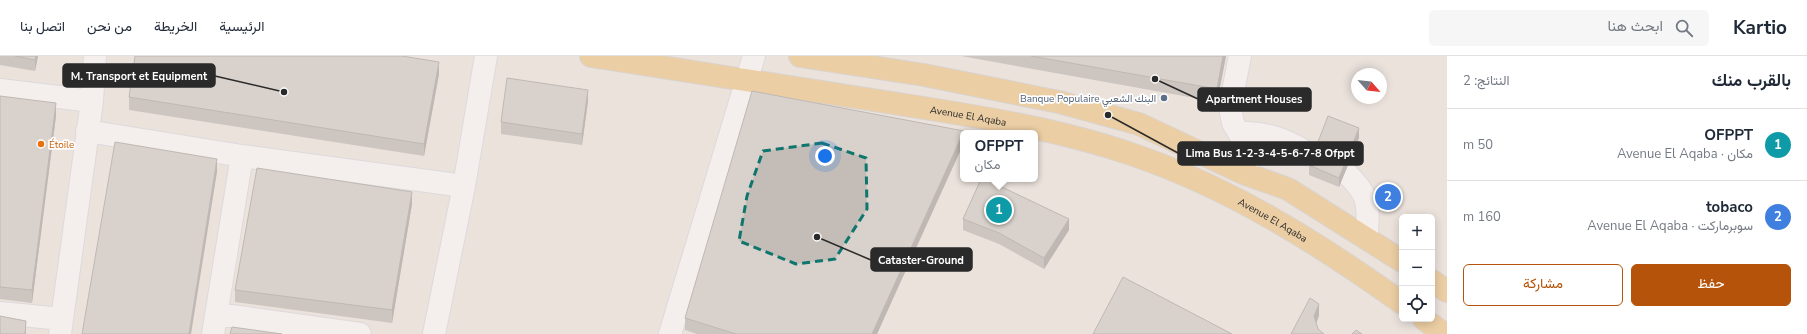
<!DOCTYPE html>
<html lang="ar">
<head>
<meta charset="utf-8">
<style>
	:root { --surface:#fff; --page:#f6f6f7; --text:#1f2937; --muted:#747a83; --line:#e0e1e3; --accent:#b45309 }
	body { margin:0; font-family:"Nunito Sans",Vazirmatn,sans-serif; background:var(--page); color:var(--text); direction:rtl }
	.controls { position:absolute; right:12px; bottom:12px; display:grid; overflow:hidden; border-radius:6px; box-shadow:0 2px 10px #0003 }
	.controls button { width:36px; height:36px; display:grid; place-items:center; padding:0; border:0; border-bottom:1px solid var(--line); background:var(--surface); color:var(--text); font:20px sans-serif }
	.compass { position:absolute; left:1351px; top:12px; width:36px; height:36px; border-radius:50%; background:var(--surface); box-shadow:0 2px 10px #0003; rotate:117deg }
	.you { position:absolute; left:825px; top:100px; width:14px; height:14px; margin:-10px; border:3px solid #fff; border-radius:50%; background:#1a73e8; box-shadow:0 0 0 6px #1a73e833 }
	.badge { display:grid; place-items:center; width:26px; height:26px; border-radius:50%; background:var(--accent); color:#fff; font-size:13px; font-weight:700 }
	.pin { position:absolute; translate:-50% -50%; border:2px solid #fff; box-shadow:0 1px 4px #0006 }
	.popup { position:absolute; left:960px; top:74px; width:78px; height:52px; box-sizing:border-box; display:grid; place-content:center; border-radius:6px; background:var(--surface); filter:drop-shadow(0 1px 3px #0005); font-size:13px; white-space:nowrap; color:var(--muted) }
	.popup b { font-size:15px; color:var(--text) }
	.popup::after { content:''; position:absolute; left:50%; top:100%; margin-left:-8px; border:8px solid transparent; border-top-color:var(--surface) }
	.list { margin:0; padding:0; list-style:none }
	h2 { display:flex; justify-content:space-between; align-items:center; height:52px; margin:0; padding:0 16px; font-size:17px }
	h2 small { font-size:13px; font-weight:400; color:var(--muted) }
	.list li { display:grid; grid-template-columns:26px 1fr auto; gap:12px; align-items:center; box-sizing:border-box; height:72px; padding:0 16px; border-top:1px solid var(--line) }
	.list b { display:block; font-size:15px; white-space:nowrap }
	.list p { margin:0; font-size:13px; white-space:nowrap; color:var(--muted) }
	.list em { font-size:13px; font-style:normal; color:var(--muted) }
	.actions { display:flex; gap:8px; padding:12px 16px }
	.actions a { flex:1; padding:9px 0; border:1px solid var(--accent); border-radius:6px; text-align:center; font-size:14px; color:var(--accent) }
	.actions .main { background:var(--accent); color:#fff }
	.icon { flex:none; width:22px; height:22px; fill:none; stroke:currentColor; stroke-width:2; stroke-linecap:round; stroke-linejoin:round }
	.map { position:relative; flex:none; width:1447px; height:278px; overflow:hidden; direction:ltr }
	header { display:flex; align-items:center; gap:24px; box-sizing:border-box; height:56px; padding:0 20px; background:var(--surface); border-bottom:1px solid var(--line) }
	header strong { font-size:19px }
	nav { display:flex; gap:22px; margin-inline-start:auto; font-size:14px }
	.search { width:280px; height:36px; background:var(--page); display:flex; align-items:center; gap:10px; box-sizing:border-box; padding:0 14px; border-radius:6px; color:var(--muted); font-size:15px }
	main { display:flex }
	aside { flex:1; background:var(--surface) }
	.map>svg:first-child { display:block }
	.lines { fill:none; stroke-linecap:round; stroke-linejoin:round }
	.minor-casing { stroke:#cad0db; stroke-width:24 }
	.major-casing { stroke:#c3c3c3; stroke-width:24 }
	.minor { stroke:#fff; stroke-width:22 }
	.major { stroke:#edb65f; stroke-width:22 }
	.wall { fill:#a9a39d }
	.shaded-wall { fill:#898480 }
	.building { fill:#c4bdb7; stroke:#898480 }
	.marked { fill:none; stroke:#0f766e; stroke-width:3; stroke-dasharray:8 5; stroke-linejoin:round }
	.service-dot { fill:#5c6f8a; stroke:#fff; stroke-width:1.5 }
	.food-dot { fill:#e8710a; stroke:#fff; stroke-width:1.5 }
	.labels { text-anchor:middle; stroke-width:3.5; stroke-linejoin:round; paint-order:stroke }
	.service-label { font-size:10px; fill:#4e5e75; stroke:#fff; text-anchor:end }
	.street-label { font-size:10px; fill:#2a2a2a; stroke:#fff }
	.food-label { font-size:10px; fill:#c56008; stroke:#fff; text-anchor:start }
	.leader { fill:none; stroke:#2a2a2a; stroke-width:1.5 }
	.callout-dot { fill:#2a2a2a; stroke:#fff; stroke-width:1.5 }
	.callout { fill:#2a2a2a; stroke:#2a2a2a; stroke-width:1.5 }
	.callout-label { font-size:11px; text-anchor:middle; font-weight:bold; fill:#fff }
</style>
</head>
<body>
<header>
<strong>Kartio</strong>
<div class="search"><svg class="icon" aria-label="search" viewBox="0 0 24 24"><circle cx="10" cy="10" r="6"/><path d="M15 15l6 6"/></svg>ابحث هنا</div>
<nav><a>الرئيسية</a><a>الخريطة</a><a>من نحن</a><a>اتصل بنا</a></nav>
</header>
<main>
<aside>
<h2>بالقرب منك<small>النتائج: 2</small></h2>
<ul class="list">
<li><span class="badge" style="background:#0f9aa8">1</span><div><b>OFPPT</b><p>مكان · Avenue El Aqaba</p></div><em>50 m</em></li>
<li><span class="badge" style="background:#3f7fe0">2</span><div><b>tobaco</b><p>سوبرماركت · Avenue El Aqaba</p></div><em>160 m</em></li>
</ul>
<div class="actions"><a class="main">حفظ</a><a>مشاركة</a></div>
</aside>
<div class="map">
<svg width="1447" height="278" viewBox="0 0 1447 278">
	<rect width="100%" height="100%" fill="#ebe2dc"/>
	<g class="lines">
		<!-- minor casing -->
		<g class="minor-casing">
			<path id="minor" d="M1240,0L1230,51L1233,67L1252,99L1243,117
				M0,34L92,45
				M87,75L242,100L464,130
				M1251,97L1247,77C1274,78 1293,87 1315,102
				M1345,116C1371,140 1368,148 1367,182
				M0,257L62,263
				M217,258L360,278
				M60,278L92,45L95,0
				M213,278L242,100
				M434,278L464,130L486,0
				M670,278L754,0"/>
		</g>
		<!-- major casing -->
		<g class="major-casing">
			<g id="major">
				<path id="s1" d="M591,0C689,15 788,31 886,46C968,59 1052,71 1131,98C1229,131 1318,187 1402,247"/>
				<path d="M800,0L924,19L1059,46L1139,68L1243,117L1288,133L1402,205"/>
				<path d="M1432,225L1447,235"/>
				<path d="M1424,263L1444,278"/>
			</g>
		</g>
		<!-- minor -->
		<use href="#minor" class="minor"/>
		<!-- major -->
		<use href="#major" class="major"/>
	</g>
	<!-- wall -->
	<path class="wall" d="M0,0H38L35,15L0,9Z
		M961,0H1226L1217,46Z
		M439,18L424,100L129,54V41Z
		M0,40L56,60L32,247L0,243Z
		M588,45L582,89L501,78V66Z
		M964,77L877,278H697L685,274V262Z
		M1359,82L1339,131L1309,119V109Z
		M412,148L392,267L235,246V234Z
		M963,163L1069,174L1044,213L999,188L963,174Z"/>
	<!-- shaded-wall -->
	<path class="shaded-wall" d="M36,0H38L35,15V4Z
		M1223,0H1226L1217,46V33Z
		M439,6V18L424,100V88Z
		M588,34V45L582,89V78Z
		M56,47V60L32,247V234Z
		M1359,72V82L1339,131V122Z
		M964,75V77H963V89L877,278H872Z
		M217,103V116L191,278H189Z
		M412,136V148L392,267V254Z
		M1069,163V174L1044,213V202Z
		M1319,248V260L1314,273V260Z
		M26,265V278H25Z"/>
	<!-- building -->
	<path class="building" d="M15,0H36L35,4Z
		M135,0H402L439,6L424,88L129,41Z
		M1031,0H1223L1217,33Z
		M507,22L588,34L582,78L501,66Z
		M752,35L964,75L872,278H736L685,262Z
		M0,40L56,47L32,234L0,231Z
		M1328,60L1359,72L1339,122L1309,109Z
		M115,86L217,103L189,278H82Z
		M257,112L412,136L392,254L235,234Z
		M981,123H985L1069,163L1044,202L999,177L963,163Z
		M1123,221L1232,278H1093Z
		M1310,242L1319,248L1314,260L1318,273L1324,278H1291Z
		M0,260L26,265L25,278H0Z
		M232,271L282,278H230Z
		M1356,274L1362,278H1352Z"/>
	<!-- marked area -->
	<path d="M0 0H1447V278H0ZM822,87L866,102L867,153L835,203L796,208L739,185L747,140L763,95Z" fill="#ebe2dc" fill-opacity=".55" fill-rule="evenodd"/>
	<path class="marked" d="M822,87L866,102L867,153L835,203L796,208L739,185L747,140L763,95Z"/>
	<!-- markers -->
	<circle class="service-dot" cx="1164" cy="42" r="4"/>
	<circle class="food-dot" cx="41" cy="88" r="4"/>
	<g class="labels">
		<!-- service labels -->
		<g class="service-label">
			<text x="1156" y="46">Banque Populaire البنك الشعبي</text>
		</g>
		<!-- street labels -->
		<g class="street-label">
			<text dy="4" stroke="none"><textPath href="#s1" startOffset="382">Avenue El Aqaba</textPath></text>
			<text dy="4" stroke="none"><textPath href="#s1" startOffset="706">Avenue El Aqaba</textPath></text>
		</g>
		<!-- food labels -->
		<g class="food-label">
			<text x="49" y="92">Étoile</text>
		</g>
	</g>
	<!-- callouts -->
	<path class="leader" d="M284 36L215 20M1155 23L1198 43M1108 59L1178 97M817 181L871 204"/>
	<g class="callout-dot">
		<circle cx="284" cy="36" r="4"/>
		<circle cx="1155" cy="23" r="4"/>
		<circle cx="1108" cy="59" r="4"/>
		<circle cx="817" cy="181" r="4"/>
	</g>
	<g class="callout">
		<rect x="63" y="8" width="152" height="23" rx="4"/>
		<rect x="1198" y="32" width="113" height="23" rx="4"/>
		<rect x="1178" y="86" width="185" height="23" rx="4"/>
		<rect x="871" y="192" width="101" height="23" rx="4"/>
	</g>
	<g class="callout-label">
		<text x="139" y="24">M. Transport et Equipment</text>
		<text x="1254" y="47">Apartment Houses</text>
		<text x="1270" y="101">Lima Bus 1-2-3-4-5-6-7-8 Ofppt</text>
		<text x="921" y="208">Cataster-Ground</text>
	</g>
</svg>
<div class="controls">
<button>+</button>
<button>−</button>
<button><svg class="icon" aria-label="locate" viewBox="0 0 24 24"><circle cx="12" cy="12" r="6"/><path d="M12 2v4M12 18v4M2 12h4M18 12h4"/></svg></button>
</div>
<svg class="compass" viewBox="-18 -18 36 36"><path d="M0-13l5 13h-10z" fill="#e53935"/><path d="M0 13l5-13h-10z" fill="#747a83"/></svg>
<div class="you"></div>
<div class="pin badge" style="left:999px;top:154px;background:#0f9aa8">1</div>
<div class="popup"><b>OFPPT</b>مكان</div>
<div class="pin badge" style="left:1388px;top:141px;background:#3f7fe0">2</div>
</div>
</main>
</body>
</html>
